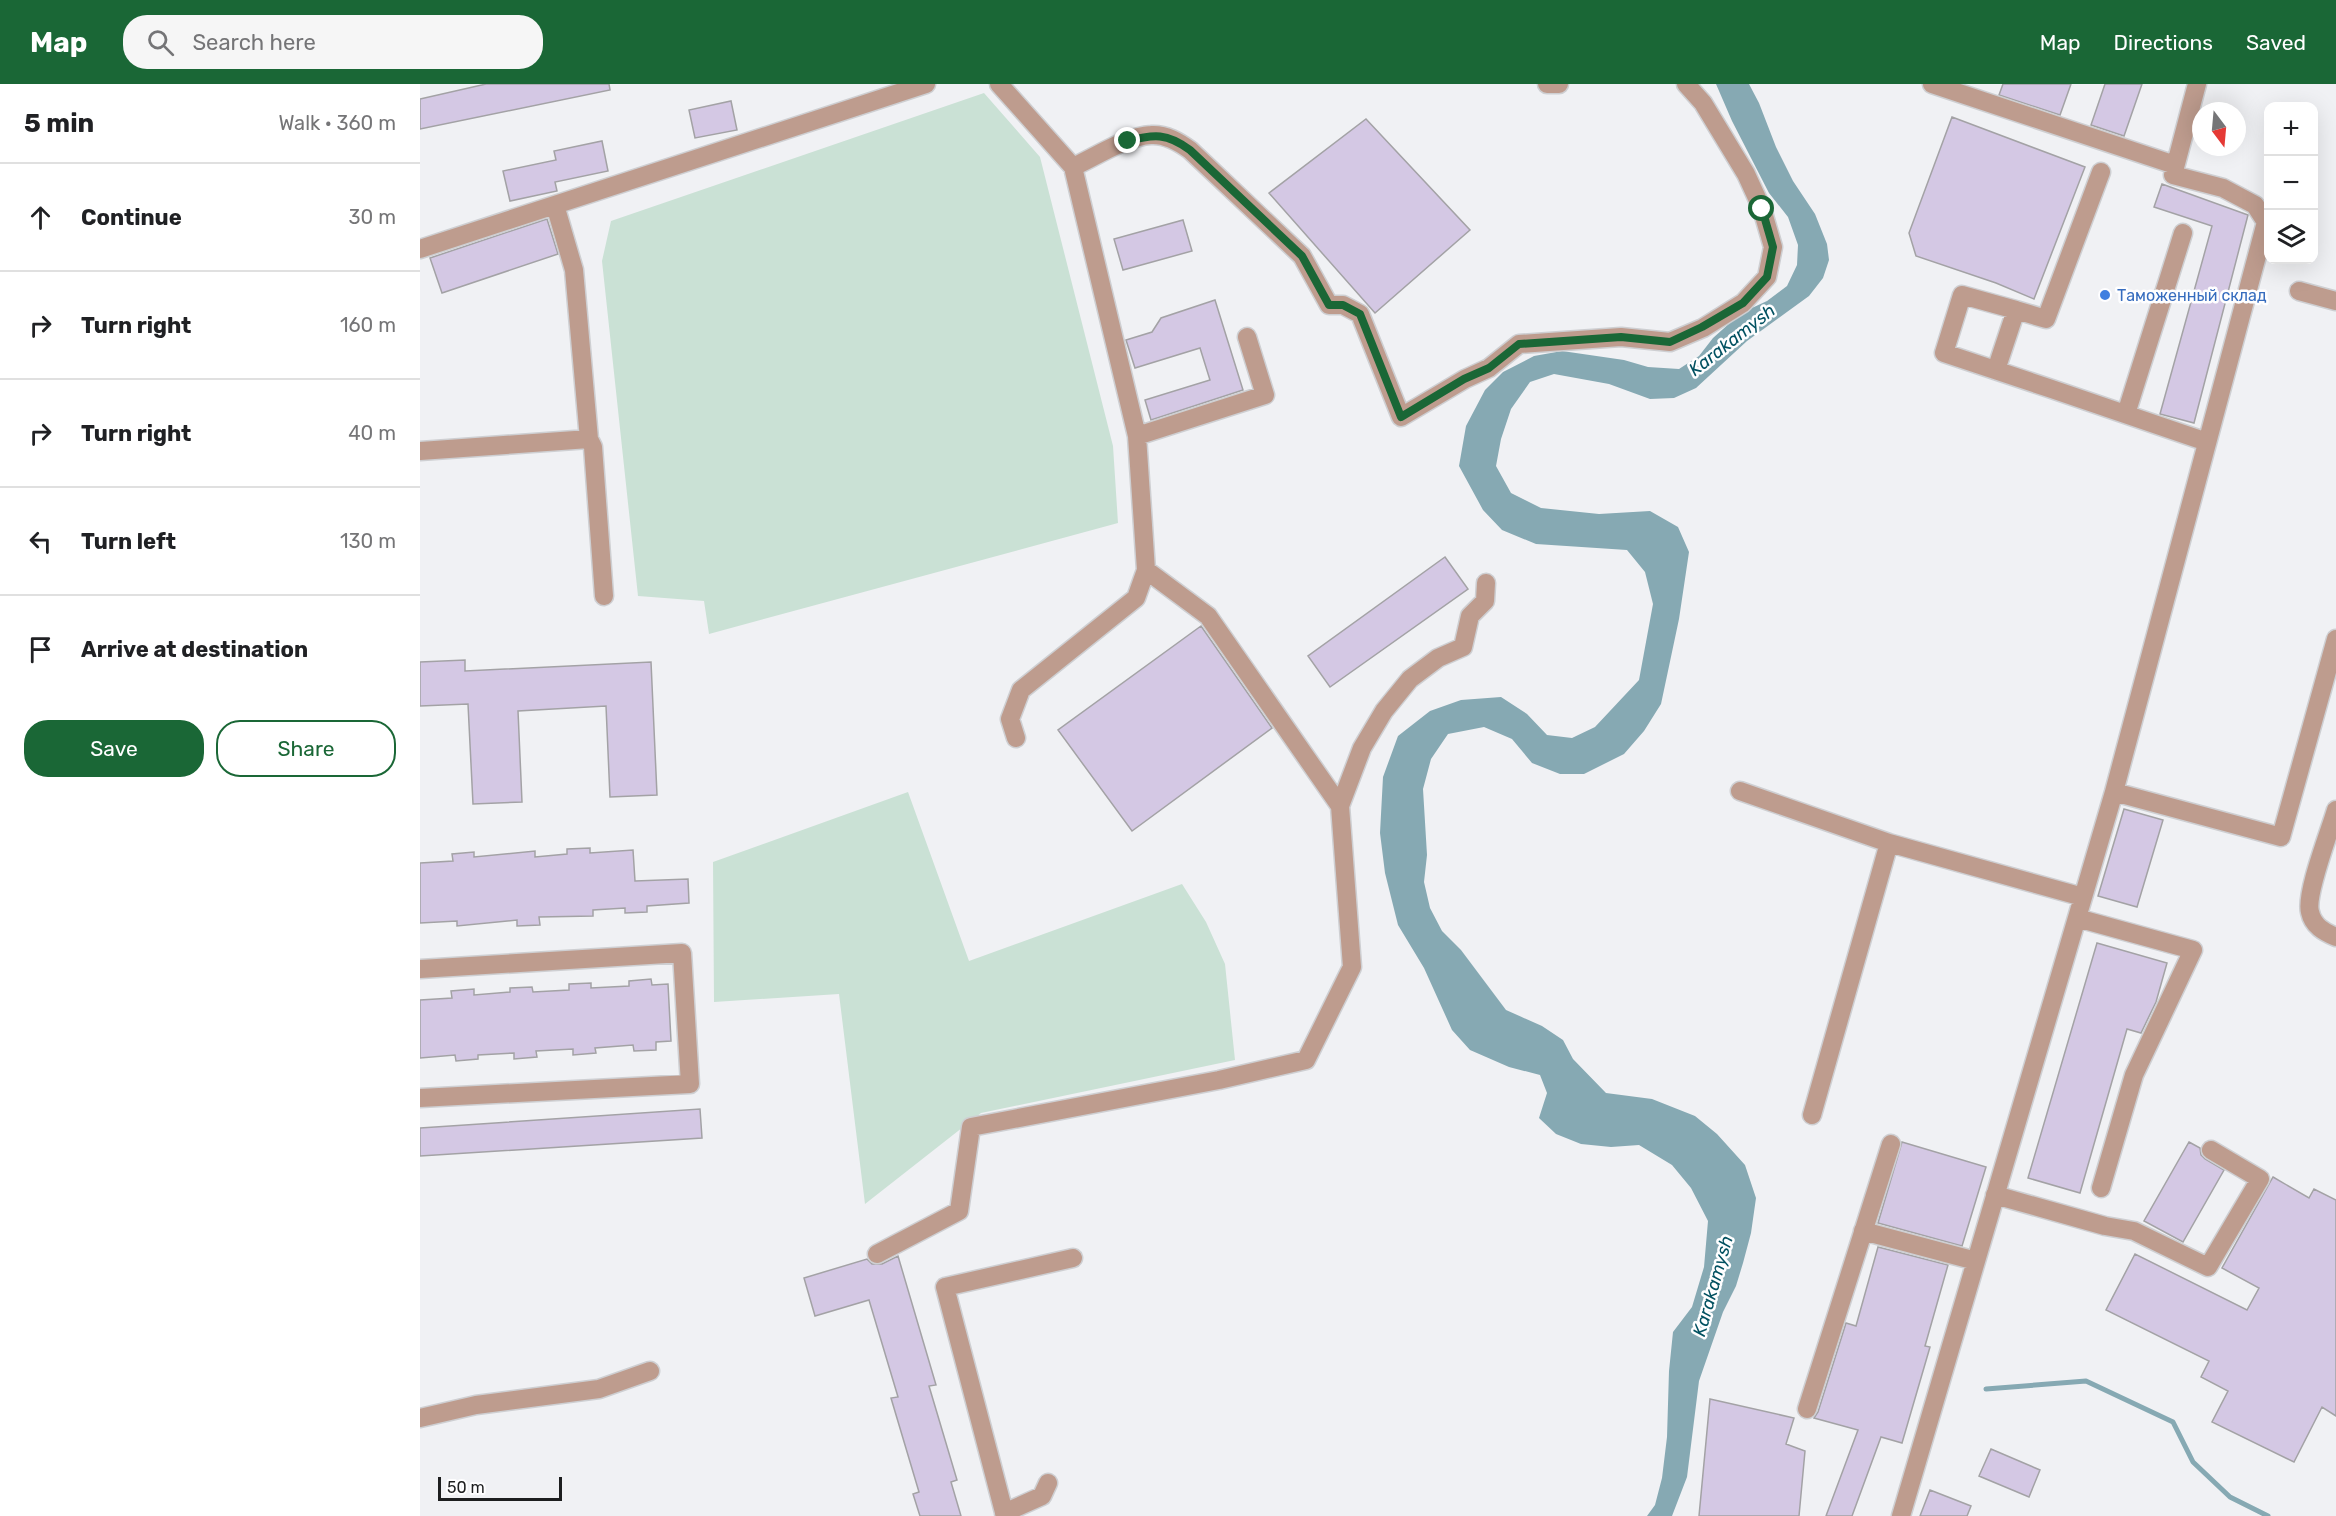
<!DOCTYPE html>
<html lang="en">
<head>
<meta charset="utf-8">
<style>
	:root { --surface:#fff; --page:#f6f6f6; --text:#202124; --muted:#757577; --line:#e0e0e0; --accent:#1a6736 }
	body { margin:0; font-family:Rubik,sans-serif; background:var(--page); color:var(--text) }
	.controls { position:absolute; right:18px; top:18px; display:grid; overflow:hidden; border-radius:12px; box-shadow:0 6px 24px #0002 }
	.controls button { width:54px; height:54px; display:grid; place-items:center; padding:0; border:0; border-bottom:2px solid var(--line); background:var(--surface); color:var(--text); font:30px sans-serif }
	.compass { position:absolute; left:1772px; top:18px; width:54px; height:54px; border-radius:50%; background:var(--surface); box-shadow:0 6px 24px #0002; rotate:164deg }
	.scale { position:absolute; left:18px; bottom:15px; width:124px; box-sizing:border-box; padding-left:6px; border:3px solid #1d1e1f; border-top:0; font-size:16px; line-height:21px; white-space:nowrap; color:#1d1e1f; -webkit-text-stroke:4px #fefeff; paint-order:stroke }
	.stop { position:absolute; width:18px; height:18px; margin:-14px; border:4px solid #1a6736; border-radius:50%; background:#fff }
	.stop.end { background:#1a6736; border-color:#fff; box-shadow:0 2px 6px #0008 }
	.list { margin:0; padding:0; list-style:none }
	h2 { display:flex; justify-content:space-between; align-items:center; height:78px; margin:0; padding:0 24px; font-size:26px }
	h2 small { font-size:20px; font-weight:400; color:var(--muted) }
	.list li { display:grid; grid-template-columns:39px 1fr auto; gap:18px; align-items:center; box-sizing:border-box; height:108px; padding:0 24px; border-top:2px solid var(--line) }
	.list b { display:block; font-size:22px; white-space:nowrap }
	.list em { font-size:20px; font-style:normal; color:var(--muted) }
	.actions { display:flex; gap:12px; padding:18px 24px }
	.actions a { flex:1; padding:14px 0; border:2px solid var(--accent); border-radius:24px; text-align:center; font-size:21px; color:var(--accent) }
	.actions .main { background:var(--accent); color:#fff }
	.icon { flex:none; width:33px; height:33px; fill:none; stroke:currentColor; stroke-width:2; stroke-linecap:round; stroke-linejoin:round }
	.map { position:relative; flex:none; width:1916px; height:1432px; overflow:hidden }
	header { display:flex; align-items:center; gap:36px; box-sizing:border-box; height:84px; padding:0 30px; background:var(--accent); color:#fff }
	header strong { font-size:28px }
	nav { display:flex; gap:33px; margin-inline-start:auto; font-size:21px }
	.search { width:420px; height:54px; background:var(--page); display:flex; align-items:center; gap:15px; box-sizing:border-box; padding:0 21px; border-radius:24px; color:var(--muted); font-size:22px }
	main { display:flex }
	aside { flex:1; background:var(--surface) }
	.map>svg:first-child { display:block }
	.green { fill:#cae1d5 }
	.water { fill:#86a9b3 }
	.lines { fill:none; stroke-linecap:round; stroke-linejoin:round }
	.stream { stroke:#86a9b3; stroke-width:5 }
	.building { fill:#d4c8e4; stroke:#a3a2a5; stroke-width:1.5 }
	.minor-casing { stroke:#cecfd2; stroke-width:21 }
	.minor { stroke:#be9c8e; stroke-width:18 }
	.route { stroke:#1a6736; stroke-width:8 }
	.shop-dot { fill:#3f7fe0; stroke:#fefeff; stroke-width:2 }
	.labels { text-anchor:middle; stroke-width:5; stroke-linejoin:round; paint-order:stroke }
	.shop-label { font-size:16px; fill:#366cbe; stroke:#fefeff; text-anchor:start }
	.water-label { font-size:18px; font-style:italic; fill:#025161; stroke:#fefeff }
</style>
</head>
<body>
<header>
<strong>Map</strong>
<div class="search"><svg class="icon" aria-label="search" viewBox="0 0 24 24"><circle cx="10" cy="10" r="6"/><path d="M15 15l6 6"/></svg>Search here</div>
<nav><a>Map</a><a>Directions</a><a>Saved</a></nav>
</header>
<main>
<aside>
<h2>5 min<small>Walk · 360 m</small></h2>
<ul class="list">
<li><svg class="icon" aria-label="ahead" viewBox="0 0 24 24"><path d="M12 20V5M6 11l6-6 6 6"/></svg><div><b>Continue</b></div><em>30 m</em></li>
<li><svg class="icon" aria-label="right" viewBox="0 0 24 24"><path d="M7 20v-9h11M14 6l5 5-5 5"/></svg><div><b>Turn right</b></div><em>160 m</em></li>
<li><svg class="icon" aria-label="right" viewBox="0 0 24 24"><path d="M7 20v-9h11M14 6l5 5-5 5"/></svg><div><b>Turn right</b></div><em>40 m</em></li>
<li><svg class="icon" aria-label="left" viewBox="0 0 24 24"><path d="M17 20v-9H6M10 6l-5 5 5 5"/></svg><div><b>Turn left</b></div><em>130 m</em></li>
<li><svg class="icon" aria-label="arrive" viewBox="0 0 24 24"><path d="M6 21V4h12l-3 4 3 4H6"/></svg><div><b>Arrive at destination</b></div></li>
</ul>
<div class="actions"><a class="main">Save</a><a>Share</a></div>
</aside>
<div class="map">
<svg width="1916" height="1432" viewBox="0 0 1916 1432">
	<rect width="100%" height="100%" fill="#f0f1f4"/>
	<!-- green -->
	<path class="green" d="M564,9L620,73L693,362L698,439L289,550L284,517L218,512L182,177L191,137Z
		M488,708L549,877L762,800L786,838L805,880L815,976L561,1029L445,1120L419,910L294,918L293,778Z"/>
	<!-- water -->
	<path class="water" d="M1296,0H1329L1339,19L1356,63L1373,97L1395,130L1407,160L1409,176L1403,194L1389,212L1327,257L1276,304L1254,314L1230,315L1189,300L1134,290L1110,298L1091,325L1081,355L1076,382L1091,409L1121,424L1179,430L1230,427L1258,443L1269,468L1259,535L1241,620L1224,647L1204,670L1164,690H1140L1112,679L1092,655L1064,643L1028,650L1011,675L1003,705L1007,771L1004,798L1010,824L1022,847L1041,866L1086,926L1122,942L1143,956L1153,975L1186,1009L1232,1015L1275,1032L1297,1050L1325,1081L1336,1114L1331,1149L1323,1179L1316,1202L1303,1228L1279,1297L1267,1393L1252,1432H1227L1235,1421L1242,1394L1247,1353L1249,1287L1253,1248L1272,1223L1284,1183L1288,1137L1271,1104L1252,1081L1219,1061L1191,1063L1161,1060L1136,1050L1119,1034L1127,1009L1120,991L1089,983L1050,966L1032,946L1004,884L978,841L965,789L960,749L963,693L978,652L1010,627L1041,616L1081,613L1107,630L1127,651L1152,654L1175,643L1219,596L1233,520L1225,488L1207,466L1116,460L1082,446L1063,426L1039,382L1046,342L1065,306L1083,288L1114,272L1142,267L1204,276L1228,283L1259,285L1279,272L1293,254L1321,229L1347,217L1367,202L1377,181L1378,161L1368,133L1349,109L1312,37Z"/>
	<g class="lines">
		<!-- stream -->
		<path class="stream" d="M1566,1305L1666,1297L1753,1338L1773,1378L1810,1413L1848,1432"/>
	</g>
	<!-- building -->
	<path class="building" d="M66,0H189L190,6L0,45V15Z
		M1583,0H1651L1640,31L1579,11Z
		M1685,0H1722L1704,52L1671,41Z
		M311,17L317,46L275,54L269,26Z
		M1532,33L1665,83L1614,215L1576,199L1496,172L1489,149Z
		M946,35L1050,146L955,229L849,109Z
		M182,57L188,87L135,98L137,107L90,117L83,87L136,76L134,67Z
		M1742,100L1828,131L1774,339L1740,330L1792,142L1734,123Z
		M127,135L138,170L22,209L10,174Z
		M763,136L772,167L703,186L694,155Z
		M795,216L823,306L731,336L725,316L790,296L780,264L715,284L706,256L732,248L741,234Z
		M1025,473L1048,505L910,603L888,572Z
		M781,542L852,644L712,747L638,646Z
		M45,576V587L231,578L237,711L190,713L186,622L98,627L102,718L53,720L48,620L0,622V578Z
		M1704,725L1743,736L1717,823L1678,812Z
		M170,764V769L213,766L215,797L268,795L269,819L227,822V828L205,829V824L173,826V832L119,833L120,841L97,842V836L37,842V837L0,839V779L33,777L32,770L54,768V773L115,767V773L147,770V765Z
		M1677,859L1747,879L1736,918L1721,949L1707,945L1660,1109L1608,1094Z
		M231,895L232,901L248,900L251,957L236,958V966L214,967L213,961L175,964L176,969L153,971V965L116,967L117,973L94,975V969L58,971V975L36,977L35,971L0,974V916L32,914L31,907L54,905V911L90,908V904L112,903L113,908L149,906V900L171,899V904L209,902V897Z
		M280,1025L282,1054L0,1072V1044Z
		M1482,1058L1566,1083L1542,1162L1458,1139Z
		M1769,1058L1780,1064L1781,1071L1785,1075L1804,1086L1763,1158L1724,1137Z
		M1853,1093L1889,1114L1894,1105L1916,1116V1332L1902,1323L1874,1378L1792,1338L1808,1307L1781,1293L1789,1277L1686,1226L1715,1170L1827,1226L1839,1204L1802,1184Z
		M1458,1163L1528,1181L1505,1262L1510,1263L1482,1359L1461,1353L1432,1432H1406L1438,1346L1394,1334L1398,1328L1426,1239L1436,1242Z
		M478,1172L516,1301L509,1302L537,1396L531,1398L541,1432H500L493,1410L499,1408L471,1314L478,1313L449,1216L395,1232L384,1194L447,1175L452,1180H462Z
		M1290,1315L1374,1334L1366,1360L1385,1367L1379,1432H1279Z
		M1571,1365L1620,1386L1609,1413L1559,1392Z
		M1510,1406L1551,1422L1547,1432H1500Z"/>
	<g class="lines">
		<!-- minor casing -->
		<g class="minor-casing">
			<path id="minor" d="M579,0L653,83L717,352L726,486L788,532L920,722
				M1127,0H1139
				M1512,0L1755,81
				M653,83C675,73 707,52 731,51C746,50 759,58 770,66L882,172L909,221H923L940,230L981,333L1045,295L1069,284L1099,260L1201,253L1250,258L1283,244L1323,219L1347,193L1353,163L1342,125L1326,90L1283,19L1266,0
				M135,121L154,186L169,355L173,363L184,512
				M0,165L506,0
				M1879,207L1916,217
				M1596,226L1626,235L1681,88
				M1576,286L1596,226L1542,211L1524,269C1612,298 1699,328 1787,358
				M1706,330L1763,149
				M717,352L845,311L827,253
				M0,367L169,355
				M596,654L590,635L601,606L716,514L726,486
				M1320,707L1469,759L1663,813
				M1694,708L1861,753L1916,555
				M1916,726C1910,747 1885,810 1890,828C1893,842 1904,848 1916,853
				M1657,834L1773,866L1714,991L1681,1104
				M0,885L262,869L270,1000L0,1014
				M1392,1031L1469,759
				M1575,1111L1685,1142L1714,1147L1788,1183L1840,1095L1791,1066
				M1443,1147L1556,1177
				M457,1170L539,1127L551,1043L799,996L886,976L932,883L920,722L942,664L964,627L990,595L1018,574L1043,563L1050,532L1065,517L1066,499
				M1387,1325L1471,1060
				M0,1334L56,1321L179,1305L230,1287
				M584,1429L622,1412L628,1399
				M585,1432L525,1203L653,1174
				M1481,1432L1694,708L1846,138L1835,121L1803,104L1753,91L1777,0"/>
		</g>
		<!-- minor -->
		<use href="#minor" class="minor"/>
	</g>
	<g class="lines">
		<!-- route -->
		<path class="route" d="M708,57C734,50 747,49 770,66L882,172L909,221H923L940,230L981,333L1044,295L1069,284L1099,260L1201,253L1250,258L1282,243L1323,219L1347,193L1353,163L1342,125"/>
	</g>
	<!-- markers -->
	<circle class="shop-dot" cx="1685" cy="211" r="6"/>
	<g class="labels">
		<!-- shop labels -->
		<g class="shop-label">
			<text x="1697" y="217">Таможенный склад</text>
		</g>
		<!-- water labels -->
		<g class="water-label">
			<text transform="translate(1312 256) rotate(-38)" y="6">Karakamysh</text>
			<text transform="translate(1293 1202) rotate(-74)" y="6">Karakamysh</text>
		</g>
	</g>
</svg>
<div class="controls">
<button>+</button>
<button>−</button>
<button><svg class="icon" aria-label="layers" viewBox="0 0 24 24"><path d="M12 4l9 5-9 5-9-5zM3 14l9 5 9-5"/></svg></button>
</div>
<svg class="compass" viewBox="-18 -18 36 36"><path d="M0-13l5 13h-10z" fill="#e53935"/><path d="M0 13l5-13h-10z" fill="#757577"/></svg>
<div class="scale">50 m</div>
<div class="stop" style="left:1342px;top:125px"></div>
<div class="stop end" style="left:708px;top:57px"></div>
</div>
</main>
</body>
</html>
